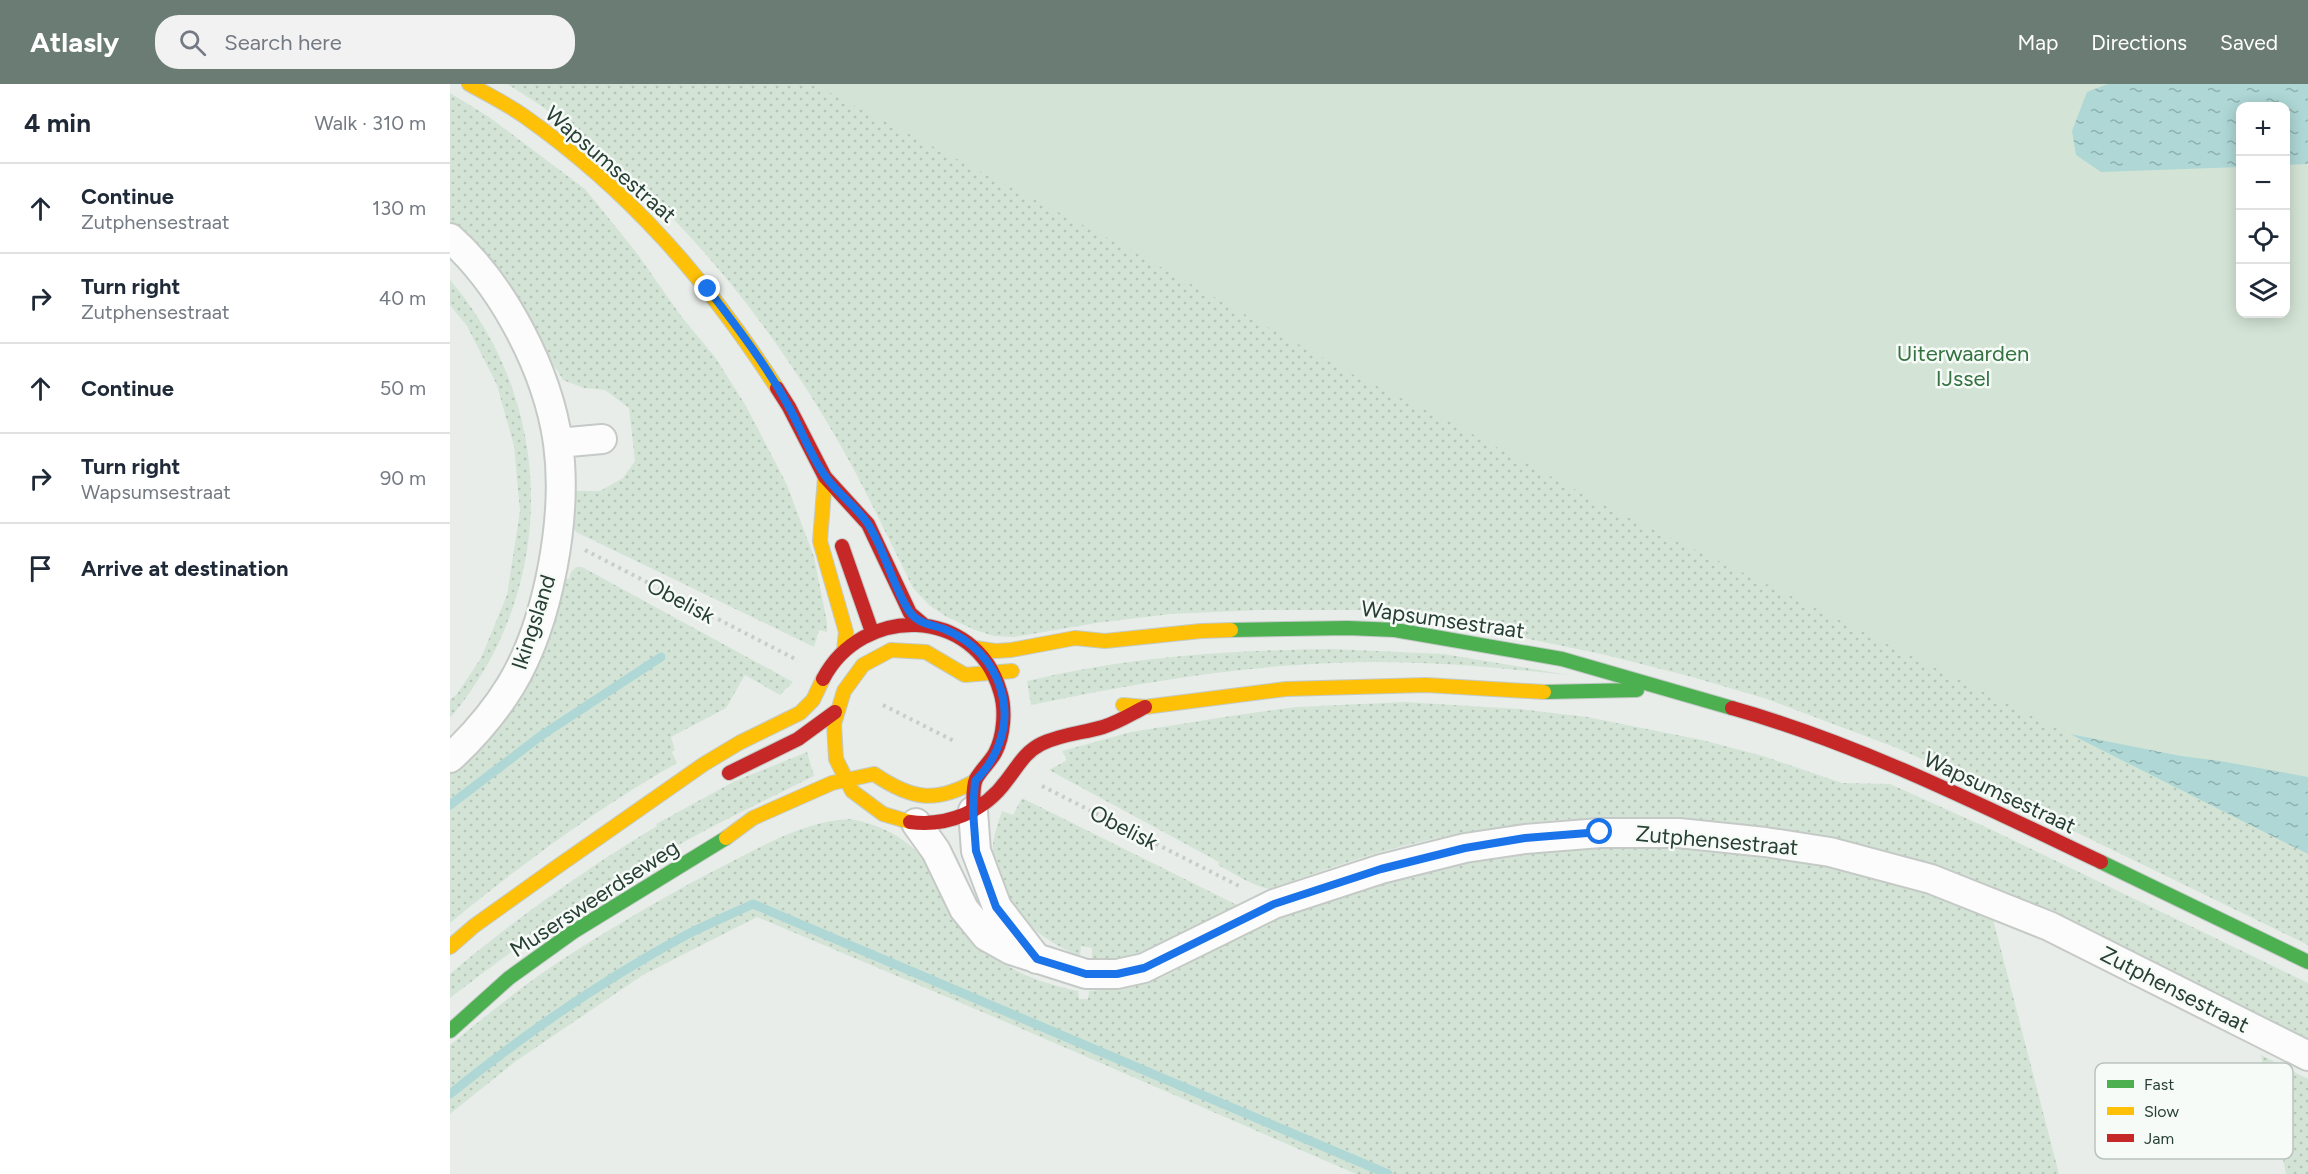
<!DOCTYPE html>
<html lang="en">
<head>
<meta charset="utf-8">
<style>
	:root { --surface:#fff; --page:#f2f2f3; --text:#1f2937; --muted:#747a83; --line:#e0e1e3; --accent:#6b7c74 }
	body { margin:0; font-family:Figtree,sans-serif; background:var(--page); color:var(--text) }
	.controls { position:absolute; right:18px; top:18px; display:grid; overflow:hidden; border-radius:12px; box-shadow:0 3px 15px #0003 }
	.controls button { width:54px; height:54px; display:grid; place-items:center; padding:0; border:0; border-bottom:2px solid var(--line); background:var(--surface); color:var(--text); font:30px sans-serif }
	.stop { position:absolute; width:18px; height:18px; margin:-14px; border:4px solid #1a73e8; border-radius:50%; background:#fff }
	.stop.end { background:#1a73e8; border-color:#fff; box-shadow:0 2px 6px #0008 }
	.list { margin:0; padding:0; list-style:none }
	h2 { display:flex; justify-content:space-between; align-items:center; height:78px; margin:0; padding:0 24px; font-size:26px }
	h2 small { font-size:20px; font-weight:400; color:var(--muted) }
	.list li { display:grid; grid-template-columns:39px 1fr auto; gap:18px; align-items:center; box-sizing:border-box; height:90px; padding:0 24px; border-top:2px solid var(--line) }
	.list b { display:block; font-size:22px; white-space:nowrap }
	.list p { margin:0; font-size:20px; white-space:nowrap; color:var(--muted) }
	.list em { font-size:20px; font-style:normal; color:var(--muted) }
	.icon { flex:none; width:33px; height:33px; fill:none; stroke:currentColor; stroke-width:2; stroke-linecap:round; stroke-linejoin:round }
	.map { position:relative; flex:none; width:1858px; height:1090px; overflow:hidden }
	header { display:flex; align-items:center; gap:36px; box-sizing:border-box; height:84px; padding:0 30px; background:var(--accent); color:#fff }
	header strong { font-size:28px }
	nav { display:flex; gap:33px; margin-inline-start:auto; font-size:21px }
	.search { width:420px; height:54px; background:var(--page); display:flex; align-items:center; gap:15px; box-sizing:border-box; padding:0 21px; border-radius:24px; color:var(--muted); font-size:22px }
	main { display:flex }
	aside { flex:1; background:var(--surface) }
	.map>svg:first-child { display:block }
	.grass { fill:url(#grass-dots) }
	.park { fill:#d3e4d6; fill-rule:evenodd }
	.water { fill:url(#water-ripples) }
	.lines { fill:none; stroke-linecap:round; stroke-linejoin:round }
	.stream { stroke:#aed7d5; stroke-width:9 }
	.street-casing { stroke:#c5cac7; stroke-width:32 }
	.fast-casing { stroke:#c4cac7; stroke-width:16 }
	.slow-casing { stroke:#c4cac7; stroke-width:16 }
	.jam-casing { stroke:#c4cac7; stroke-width:16 }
	.path { stroke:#c7ceca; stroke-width:4; stroke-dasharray:3 4.5; stroke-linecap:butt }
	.street { stroke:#fcfcfc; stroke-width:28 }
	.fast { stroke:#4caf50; stroke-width:14 }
	.slow { stroke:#ffc107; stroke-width:14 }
	.jam { stroke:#c62828; stroke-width:14 }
	.route { stroke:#1a73e8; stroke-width:8 }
	.labels { text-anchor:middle; stroke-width:5; stroke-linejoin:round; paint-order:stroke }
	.street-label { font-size:22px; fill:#273f34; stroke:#f7fbf8 }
	.park-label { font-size:22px; fill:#347341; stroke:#f7fbf8 }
	.key { fill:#f7fbf8; stroke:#b9c3bd; stroke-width:1.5 }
	.key-label { font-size:16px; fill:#273f34 }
</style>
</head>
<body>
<header>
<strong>Atlasly</strong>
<div class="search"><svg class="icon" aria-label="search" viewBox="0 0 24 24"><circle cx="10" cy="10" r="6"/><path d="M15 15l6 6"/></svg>Search here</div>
<nav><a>Map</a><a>Directions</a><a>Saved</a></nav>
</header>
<main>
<aside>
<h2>4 min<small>Walk · 310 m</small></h2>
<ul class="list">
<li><svg class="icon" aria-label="ahead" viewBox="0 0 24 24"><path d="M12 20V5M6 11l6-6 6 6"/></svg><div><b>Continue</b><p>Zutphensestraat</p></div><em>130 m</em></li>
<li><svg class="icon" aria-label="right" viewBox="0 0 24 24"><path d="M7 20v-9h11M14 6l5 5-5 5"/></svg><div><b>Turn right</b><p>Zutphensestraat</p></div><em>40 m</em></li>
<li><svg class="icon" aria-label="ahead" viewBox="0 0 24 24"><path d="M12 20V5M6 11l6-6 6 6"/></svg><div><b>Continue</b></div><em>50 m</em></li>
<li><svg class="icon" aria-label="right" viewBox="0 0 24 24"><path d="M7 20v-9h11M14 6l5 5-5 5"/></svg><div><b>Turn right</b><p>Wapsumsestraat</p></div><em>90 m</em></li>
<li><svg class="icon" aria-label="arrive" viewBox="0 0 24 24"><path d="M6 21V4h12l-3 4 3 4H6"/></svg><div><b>Arrive at destination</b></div></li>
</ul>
</aside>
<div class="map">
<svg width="1858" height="1090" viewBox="0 0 1858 1090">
	<defs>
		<pattern id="grass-dots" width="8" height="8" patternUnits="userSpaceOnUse" patternTransform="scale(1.5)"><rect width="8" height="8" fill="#d3e4d6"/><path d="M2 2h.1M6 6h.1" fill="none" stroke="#b5c5b8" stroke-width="1.8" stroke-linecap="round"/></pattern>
		<pattern id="water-ripples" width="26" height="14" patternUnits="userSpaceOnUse" patternTransform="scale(1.5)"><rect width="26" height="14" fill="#aed7d5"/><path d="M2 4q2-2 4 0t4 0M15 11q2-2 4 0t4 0" fill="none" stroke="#8eb0ae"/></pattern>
	</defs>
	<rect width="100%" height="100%" fill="#e8edea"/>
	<!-- grass -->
	<path class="grass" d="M57,0H690L1790,230H1836L1858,693L1623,651L1858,770V861L1535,704L1447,664L1317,615L1242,593L1156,571L1031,545L926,526H810L721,530L646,539L564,553L544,552L525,546L497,533L479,521L463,504C443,463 423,422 402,382C320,231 204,90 57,0Z
		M0,9L39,33L135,105L186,168L231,232L265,273L296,322L337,401L364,473L377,538V548L369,546L364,563L126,448L121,438V407H150L173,394L185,377L179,324L155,306L134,304L113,296L106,284L93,276L0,142Z
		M0,196C108,322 108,507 0,634V616L7,610L31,574L57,511L70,427L64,362L47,301L17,242L0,221Z
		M126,483H132L343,598L330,611L295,591L276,624L221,653L225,666L222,668L227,679C146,725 72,780 0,839V689L22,667L112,493L119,495L121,488Z
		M882,565L994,570L1119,591C1041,583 962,575 883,579C781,583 681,600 581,621L577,597C677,573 779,566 882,565Z
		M955,618L1070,625L1137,633L1252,656L1313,672L1392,699L1440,700L1540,745L1858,899V959L1532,800C1407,753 1278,729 1144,734C1070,737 992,750 920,771C897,778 874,786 851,794C842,797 831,805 822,805C807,805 782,788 768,781L769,778L599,686L617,676L612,667L681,648L781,632L846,623Z
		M357,668L364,692C316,716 267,739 221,765C143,809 70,860 0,914V890C65,835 134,786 207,742L206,740L285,697Z
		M572,714L789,822L687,872L655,876L642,874V864L631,862L630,872C594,858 565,835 550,799C548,793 544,787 543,782C540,763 546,744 552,727L563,731Z
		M400,735C466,747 482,785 516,836C523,846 529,858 537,866C562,890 596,900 628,907L629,915H638L639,907C661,905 683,903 704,896C723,890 741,877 758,868C790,851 823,835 857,823C1038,756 1241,742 1428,794C1467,805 1505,820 1543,835L1609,1090H906L556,938L307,833L193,891L66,977L0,1030V961C33,934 66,907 101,883C158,845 217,811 277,780C316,760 356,737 400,735Z
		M1811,971L1858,995V1090H1836Z"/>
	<!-- park -->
	<path class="park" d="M363,0H1858V770L1335,509L1169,429L998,337L898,288L675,163ZM1790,22H1836V230H1790Z"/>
	<!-- water -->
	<path class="water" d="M1658,0H1858V80L1836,81V22H1790V83L1651,88L1626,71L1622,47L1637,8Z
		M1620,650L1731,672L1770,677L1858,693V770Z"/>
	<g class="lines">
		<!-- stream -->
		<path class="stream" d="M0,721L92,651L211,573
			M0,1010C73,951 153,896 236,851C258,840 281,830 303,820L938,1090"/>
		<!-- street casing -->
		<g class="street-casing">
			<path id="street" d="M0,154C54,202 98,288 108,359C118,432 99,538 61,601C45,627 23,653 0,674
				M108,359L152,355
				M523,727L526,767L547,823L587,875
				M466,739L486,767L514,825L536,852L561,866L636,890H667L694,884L824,820L931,785L1015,764L1075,755L1150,749H1229L1315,758L1380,768L1481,795L1599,842L1858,972"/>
		</g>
		<!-- fast casing -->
		<g class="fast-casing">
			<path id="fast" d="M781,546L898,544L945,546L1112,575L1282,624
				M1094,608L1187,606
				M1651,778L1858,878
				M0,947L59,894L123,848L276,754"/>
		</g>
		<!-- slow casing -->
		<g class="slow-casing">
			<path id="slow" d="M19,0C37,10 57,20 74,32C180,107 257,196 327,304
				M375,393L370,457L396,548L394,566
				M525,564L545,567L561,566L625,554L655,557L751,547L781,546
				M673,621L695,623L836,605L976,601L1094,608
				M460,738L433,730L402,707L386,675L384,640L394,607L413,581L441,566L476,568L515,591L562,587
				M276,754L303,734L382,699L424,690C461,715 485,720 525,697
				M0,863L24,842L101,787L254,680L289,659L350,629L363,616L373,595"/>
		</g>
		<!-- jam casing -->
		<g class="jam-casing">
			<path id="jam" d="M327,304L339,323L375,393L418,440L460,529L473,540
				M392,462L422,548
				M373,595C412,520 525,522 550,607C556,625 554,652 545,669C540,678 531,686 526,695C522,704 524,718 523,727
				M1282,624C1410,660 1531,721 1651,778
				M279,689L348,655L385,628
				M460,738C498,743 535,727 557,696C568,682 575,668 591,660C611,650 633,649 653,643C669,638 681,630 695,623"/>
		</g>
		<!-- path -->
		<path class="path" d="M135,466L347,576
			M433,621L506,658
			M592,702L791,803"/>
		<!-- street -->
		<use href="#street" class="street"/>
		<!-- fast -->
		<use href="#fast" class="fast"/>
		<!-- slow -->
		<use href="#slow" class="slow"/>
		<!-- jam -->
		<use href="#jam" class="jam"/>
	</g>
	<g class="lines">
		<!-- route -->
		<path class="route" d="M258,205C287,243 317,282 340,325C352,347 361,373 376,393C388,410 407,423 418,440C435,467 442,500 459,527C468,540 480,540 494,545C521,556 543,577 551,606C561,639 549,673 525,697L523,727L526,767L546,823L587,875L636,890H667L694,884L824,820L931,785L1015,764L1075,754L1150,748"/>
	</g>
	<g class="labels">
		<!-- street labels -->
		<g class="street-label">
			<text transform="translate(161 80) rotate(41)" y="8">Wapsumsestraat</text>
			<text transform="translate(231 516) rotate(28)" y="8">Obelisk</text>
			<text transform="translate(993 535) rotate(8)" y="8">Wapsumsestraat</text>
			<text transform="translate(83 538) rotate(-72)" y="8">Ikingsland</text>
			<text transform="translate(1550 708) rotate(25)" y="8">Wapsumsestraat</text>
			<text transform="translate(674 743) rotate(27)" y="8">Obelisk</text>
			<text transform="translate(1267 756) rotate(5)" y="8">Zutphensestraat</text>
			<text transform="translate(144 814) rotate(-33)" y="8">Musersweerdseweg</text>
			<text transform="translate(1725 905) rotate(27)" y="8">Zutphensestraat</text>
		</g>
		<!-- park labels -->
		<g class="park-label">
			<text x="1513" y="277">Uiterwaarden<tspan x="1513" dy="25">IJssel</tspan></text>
		</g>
	</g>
	<!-- legend -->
	<rect x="1645" y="979" width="198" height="96" rx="9" class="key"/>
	<rect x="1657" y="996" width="27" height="8" fill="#4caf50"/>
	<rect x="1657" y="1023" width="27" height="8" fill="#ffc107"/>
	<rect x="1657" y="1050" width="27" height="8" fill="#c62828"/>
	<g class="key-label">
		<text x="1694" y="1006">Fast</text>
		<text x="1694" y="1033">Slow</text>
		<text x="1694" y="1060">Jam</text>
	</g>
</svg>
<div class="controls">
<button>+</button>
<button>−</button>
<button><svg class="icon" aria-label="locate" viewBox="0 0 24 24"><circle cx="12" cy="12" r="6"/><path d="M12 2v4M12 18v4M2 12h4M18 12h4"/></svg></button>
<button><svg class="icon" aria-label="layers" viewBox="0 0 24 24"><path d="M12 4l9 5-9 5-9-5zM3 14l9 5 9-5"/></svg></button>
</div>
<div class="stop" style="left:1150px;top:748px"></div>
<div class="stop end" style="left:258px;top:205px"></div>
</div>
</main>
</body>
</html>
